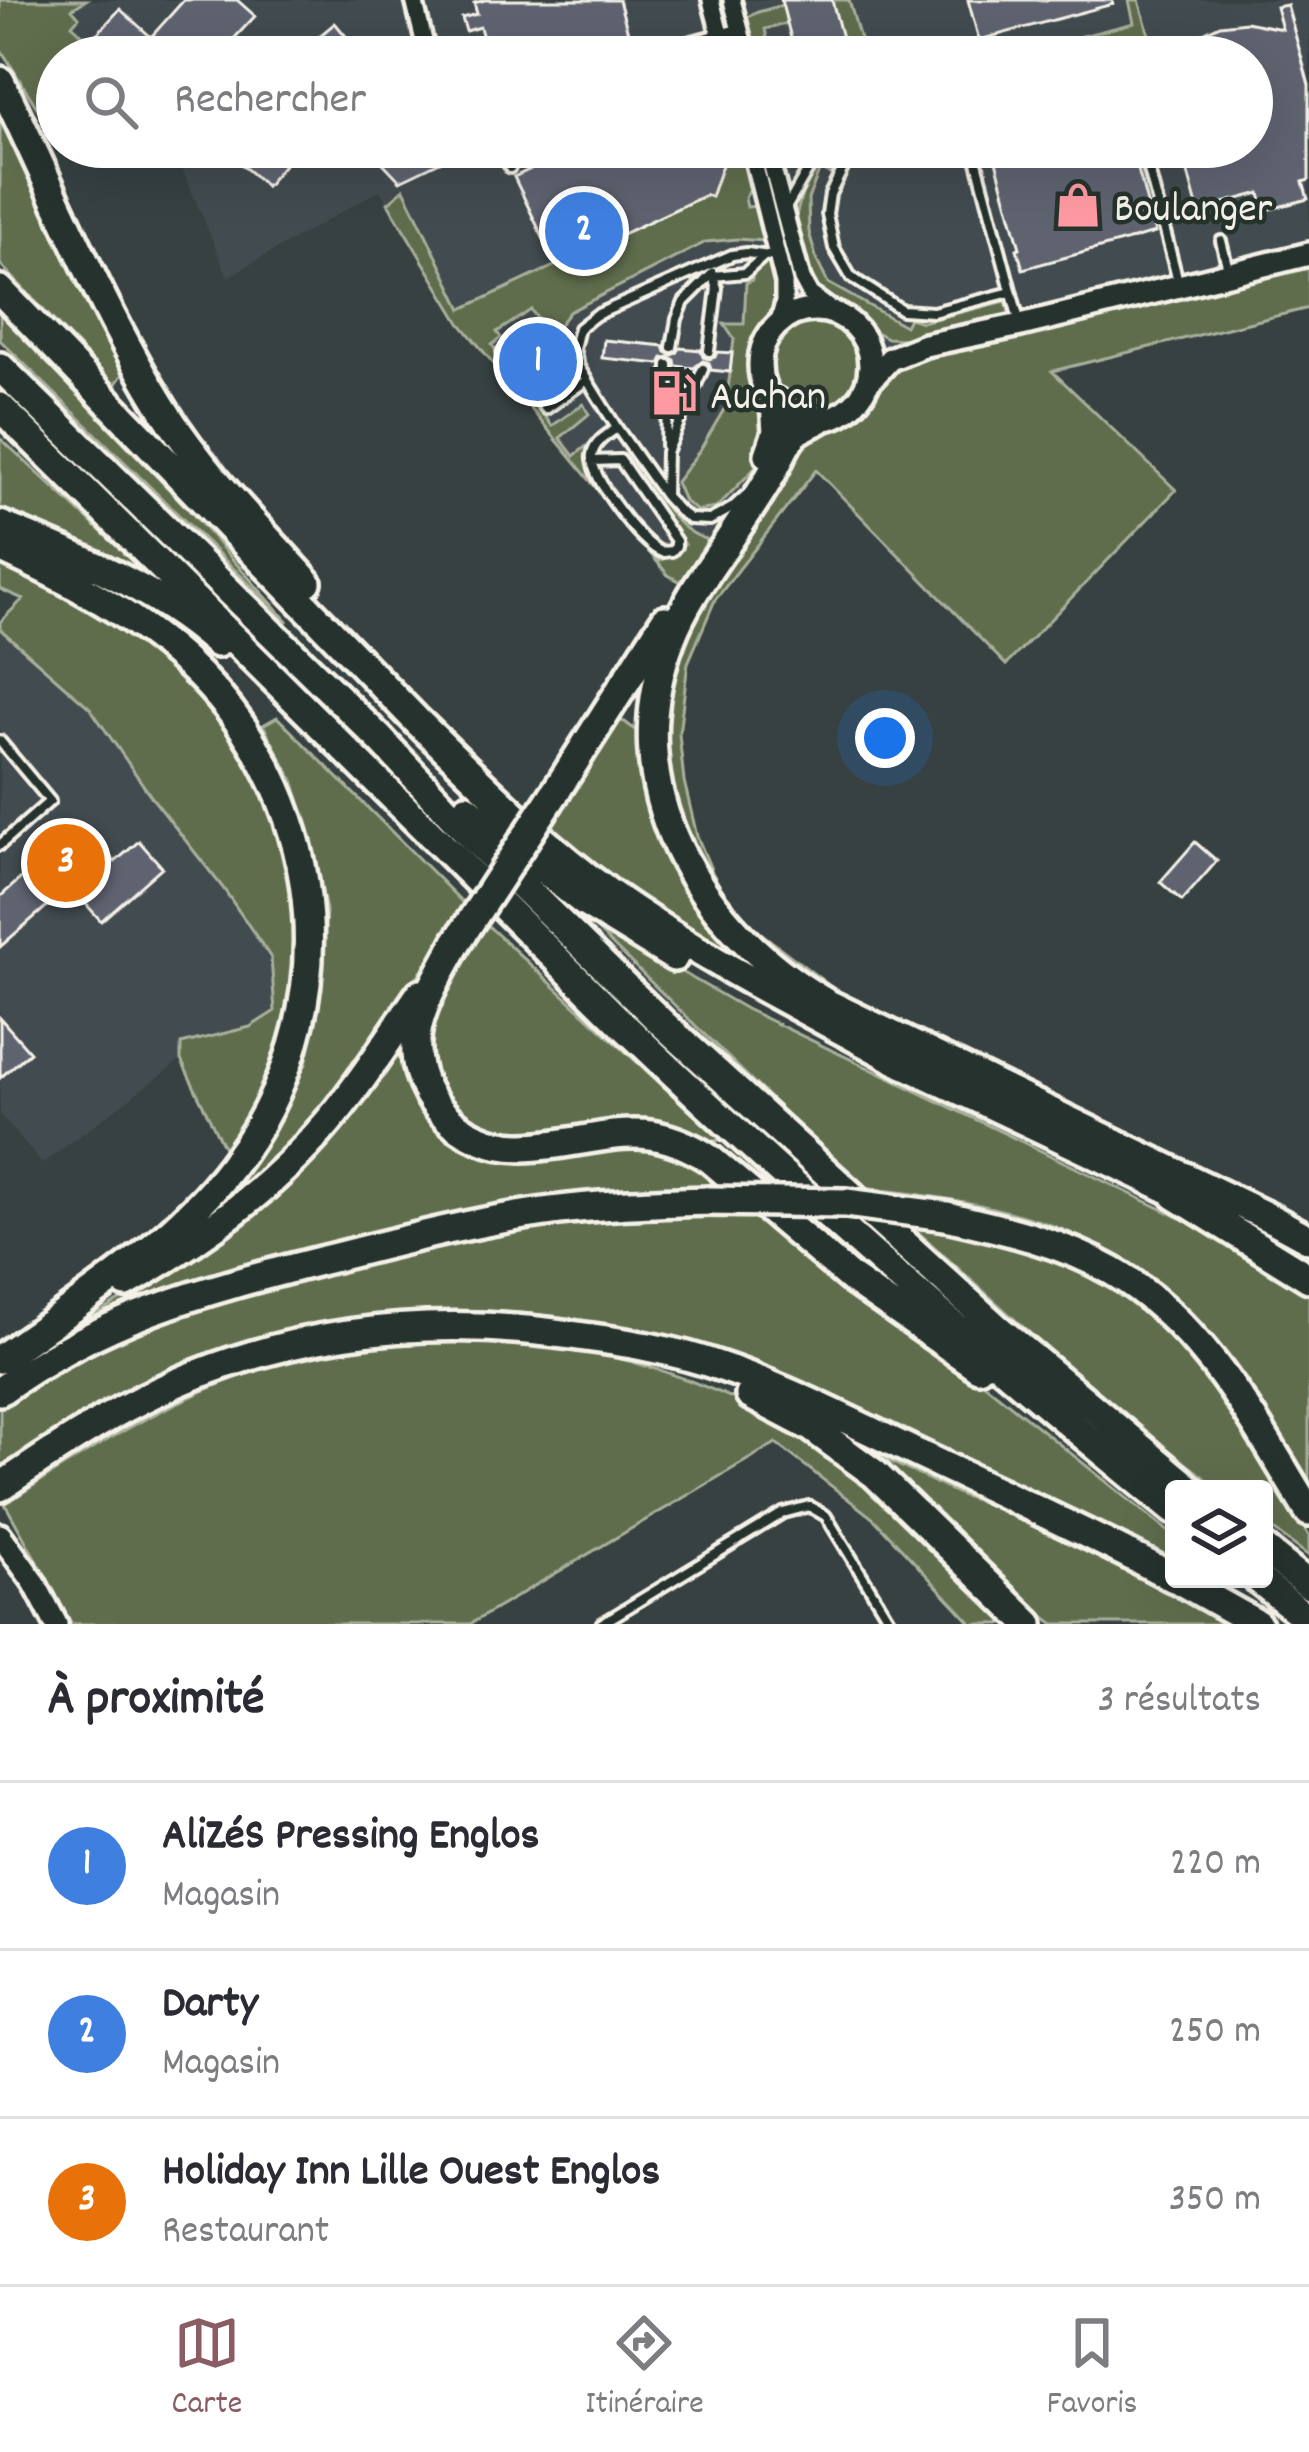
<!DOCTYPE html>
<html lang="fr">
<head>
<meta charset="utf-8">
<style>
	:root { --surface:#fff; --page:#f7f7f7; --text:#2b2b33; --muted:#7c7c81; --line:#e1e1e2; --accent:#8a5d65 }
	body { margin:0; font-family:Dekko,sans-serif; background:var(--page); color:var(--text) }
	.controls { position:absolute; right:36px; bottom:36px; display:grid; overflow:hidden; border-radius:12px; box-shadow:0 12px 48px #0002 }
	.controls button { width:108px; height:108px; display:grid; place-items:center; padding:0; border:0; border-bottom:3px solid var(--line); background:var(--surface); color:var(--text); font:60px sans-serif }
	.you { position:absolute; left:885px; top:738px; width:42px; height:42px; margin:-30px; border:9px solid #fff; border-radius:50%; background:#1a73e8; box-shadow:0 0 0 18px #1a73e833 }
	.badge { display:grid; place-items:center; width:78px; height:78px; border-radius:50%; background:var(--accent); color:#fff; font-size:39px; font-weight:700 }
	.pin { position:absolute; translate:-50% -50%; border:6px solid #fff; box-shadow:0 3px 12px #0006 }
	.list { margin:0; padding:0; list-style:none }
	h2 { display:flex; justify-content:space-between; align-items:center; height:156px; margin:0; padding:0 48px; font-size:51px }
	h2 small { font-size:39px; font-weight:400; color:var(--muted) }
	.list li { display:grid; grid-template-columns:78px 1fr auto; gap:36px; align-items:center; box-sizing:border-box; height:168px; padding:0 48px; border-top:3px solid var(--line) }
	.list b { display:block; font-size:45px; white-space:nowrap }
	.list p { margin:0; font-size:39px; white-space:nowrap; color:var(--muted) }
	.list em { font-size:39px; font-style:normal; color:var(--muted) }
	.icon { flex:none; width:66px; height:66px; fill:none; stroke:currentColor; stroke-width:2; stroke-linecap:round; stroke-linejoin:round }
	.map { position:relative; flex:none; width:1309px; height:1624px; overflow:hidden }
	.search { position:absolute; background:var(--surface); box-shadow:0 12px 48px #0002; left:36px; right:36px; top:36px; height:132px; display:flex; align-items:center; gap:30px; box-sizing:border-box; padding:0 42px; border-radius:66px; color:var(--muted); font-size:45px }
	.sheet { height:660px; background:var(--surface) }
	nav { display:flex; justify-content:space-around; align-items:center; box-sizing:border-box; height:168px; border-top:3px solid var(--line); background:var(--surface); font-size:33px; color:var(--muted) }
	nav a { display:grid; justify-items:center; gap:6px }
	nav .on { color:var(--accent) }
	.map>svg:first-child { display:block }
	.built { fill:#434b4f }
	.green { fill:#5e6d4e; stroke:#a9af9b; stroke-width:3 }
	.building { fill:#5e6370; stroke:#f4f1e8; stroke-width:3 }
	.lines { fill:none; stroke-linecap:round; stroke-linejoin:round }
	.lane-casing { stroke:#f4f1e8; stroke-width:16 }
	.street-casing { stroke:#f4f1e8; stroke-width:24 }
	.secondary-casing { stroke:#f4f1e8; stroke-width:30 }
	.highway-casing { stroke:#f4f1e8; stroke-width:36 }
	.lane { stroke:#26332d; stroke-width:8 }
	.street { stroke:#26332d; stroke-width:15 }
	.secondary { stroke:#26332d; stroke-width:21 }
	.highway { stroke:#26332d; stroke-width:27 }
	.highway-bridge-casing { stroke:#f4f1e8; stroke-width:36; stroke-linecap:butt }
	.highway-bridge { stroke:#26332d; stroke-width:27 }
	.labels { text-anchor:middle; stroke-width:9; stroke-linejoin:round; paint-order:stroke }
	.poi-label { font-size:42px; fill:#f4f1e8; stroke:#26332d; text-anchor:start }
</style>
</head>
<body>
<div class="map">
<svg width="1309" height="1624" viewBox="0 0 1309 1624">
	<rect width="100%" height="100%" fill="#374141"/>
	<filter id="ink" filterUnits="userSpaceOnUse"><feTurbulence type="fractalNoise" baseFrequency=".00833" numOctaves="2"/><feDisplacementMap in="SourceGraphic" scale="24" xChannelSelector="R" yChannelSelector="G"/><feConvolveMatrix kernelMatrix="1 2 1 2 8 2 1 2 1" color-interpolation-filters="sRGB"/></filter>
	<g filter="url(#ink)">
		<!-- built -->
		<path class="built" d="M37,0H1309V308L1057,372L1021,364L816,470L715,600L668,575L460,323L380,190L228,277L173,147H1252V57H99L40,9Z
			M0,630L90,708L153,799L223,888L271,958L275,1011L250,1027L181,1044V1060L42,1164L0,1114Z"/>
		<!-- green -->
		<path class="green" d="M0,0H86L72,9L79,17L72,25L107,57H57V140L0,48Z
			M801,0H849L865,57H847L834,11L765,29L767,38L754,42L757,57H753L744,19L758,12Z
			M1129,0H1139L1149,35L1153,40L1162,38L1168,57H1125L1121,46L1078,57H999L1134,23Z
			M0,109L127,368L115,385L0,264Z
			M830,156L838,160L830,174L820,169L808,199L809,232L817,261L828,283L905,326L909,318L922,322L1006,301L1010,316L939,333L904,339L887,338L876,332L855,309L816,290L807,278L793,226L805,184L817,167Z
			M723,162L744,163L751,188L745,198L747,207L756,206L765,241L737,239L706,242L569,312L558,326L556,333L566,356L531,310L497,332L501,338L492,345L552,426L583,404L589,414L560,438L574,456L588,445C579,481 637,533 660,561L685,544L639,476L643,473C660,498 675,530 706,539L704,550L683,583L668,575L460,323L388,203L404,189L462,309L706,195Z
			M763,263H769L773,266L777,293L775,305L772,315L755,340L750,368L752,383L765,408L763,455L755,468L716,508L697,511L684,501L676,482L700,450L726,406L734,339L724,324H744L746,283L752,280L753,271Z
			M1309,265V308L1052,371L1176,490L1006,665L816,470L715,600L688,663L679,734L684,781L697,836L713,874L736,914L835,990C812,976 787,963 765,947C670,875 637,730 688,623C718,560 765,506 797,443C816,425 842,436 866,411C889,388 877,368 916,354L1026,333Z
			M0,314L189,510L288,622L0,340Z
			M771 366a45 45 0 1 1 90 0a45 45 0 1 1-90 0Z
			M0,438L163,589L0,510Z
			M0,562L42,581L148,643L217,713L256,773L292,859L298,961L281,1029L266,1076L244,1120L224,1148L181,1060V1044L250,1027L275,1011L271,958L223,888L153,799L90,708L0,629V622L23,599L0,589Z
			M277,717L465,905C393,1013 323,1127 217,1205L225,1188L278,1116L306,1064L322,988L326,910L310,836L293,780L263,725Z
			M612,719L625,722L638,732L646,793L780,981L685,928L546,831Z
			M582,915L746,1009L1241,1247L1309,1293V1480C1264,1402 1193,1308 1118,1258C1048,1211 944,1196 862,1188Z
			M485,923L722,1140C704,1143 696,1136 679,1129C664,1124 641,1122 625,1123C598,1125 570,1136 543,1135C438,1131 400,1070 448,976C457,957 473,940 485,923Z
			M405,1035L446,1133L672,1146L724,1186L600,1195L267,1263L160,1293L83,1323L203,1247Z
			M759,1212L977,1378L1174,1536V1564C1051,1511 929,1457 806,1404C770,1388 733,1372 697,1356C678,1348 658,1337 638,1332C492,1295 311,1307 173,1369C112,1396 54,1431 0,1470V1402L123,1334L190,1310L266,1287L534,1228L613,1218Z
			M907,1222L974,1229L1060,1257L1111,1285L1164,1326L1248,1433L1309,1536V1556L1264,1523V1489H1219L1104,1400Z
			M518,1342C548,1347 579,1350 609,1356C674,1371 766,1407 820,1447C890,1498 947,1563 1008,1624H972L874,1519L776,1443L470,1624H72L5,1504C118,1430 233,1359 371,1346C420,1341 469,1343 518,1342Z
			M860,1447L961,1495L1051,1526L1236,1624H1054L1000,1583Z"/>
		<!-- building -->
		<path class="building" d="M184,0H237L255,16L217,57H120L95,36L120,9L151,37Z
			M485,0H619L630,40L564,57H488L480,27L466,31L462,18L477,14L474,3Z
			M781,0H832L846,53L831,57H783L791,38Z
			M968,0H1112L1113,4L979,40Z
			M1287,5L1309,85V180L1303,182L1308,199L1264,211L1260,193L1198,210L1181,147H1252V57H1177L1199,35L1220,25L1246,22L1282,29L1276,7Z
			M335,23L363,57H294Z
			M222,147H299L266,186Z
			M368,147H435L444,160L400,181Z
			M578,147H712L718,160L723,162L711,197L706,195L556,265L514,177Z
			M992,147H1132L1155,233L1023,269L1017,249L1020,248Z
			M532,338L553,365L552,370L536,382L514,353Z
			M604,340L664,346L666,352L672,355L677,353L680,348L701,350L703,357L709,359L715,357L717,352L732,353L730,372L711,370L709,363L703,361L694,368L676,366L675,360L669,357L663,358L660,364L602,358Z
			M82,824L115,862L139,841L162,867L101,921L70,886L0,947V897Z
			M1195,842L1217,861L1182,901L1160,882Z
			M0,1018L30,1052L0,1078Z"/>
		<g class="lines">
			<!-- lane casing -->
			<g class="lane-casing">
				<path id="lane" d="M500,147L510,168
					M854,147L830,194L827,214L834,248L851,277L902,310L933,312L1011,292
					M973,147L1020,324
					M1143,147L1179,285
					M785,210L812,163L834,147
					M1221,241L1229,273
					M672,347L677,319L684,302L713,273
					M709,351L717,288L713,276L745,273L763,257
					M579,367L563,365L533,326L502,352L546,409L587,380
					M666,445L668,365
					M592,461L620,460L676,541V546L672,551C669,551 665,552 662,552C642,546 588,475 592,455C595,441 607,435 617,428
					M665,495L666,452L703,369
					M745,496L732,508L710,520L690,519L679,511L665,496L617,428L579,367L574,349L579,328L596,315L732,255L747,253L777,257
					M0,741L50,801L0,845
					M601,1624L783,1513L809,1506L826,1516L892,1624"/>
			</g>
			<!-- street casing -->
			<g class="street-casing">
				<path id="street" d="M414,0L428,57
					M711,0L726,57
					M732,0L747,57
					M648,57L740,32
					M750,147L784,283V303L778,324
					M767,147L802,279L810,294L834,312"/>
			</g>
			<!-- secondary casing -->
			<g class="secondary-casing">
				<path id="secondary" d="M760 365a55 55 0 1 1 110 0a55 55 0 1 1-110 0Z
					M868,383L890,359L925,345L1021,325L1309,254
					M0,1535L34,1582L56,1624"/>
			</g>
			<!-- highway casing -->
			<g class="highway-casing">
				<path id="highway" d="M0,81C53,189 101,310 165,412C204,474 258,527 307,582
					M0,290L417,721C479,781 540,843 610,894C704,960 806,1010 906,1065
					M0,367L380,739L472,837L662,1023L996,1327L1190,1489
					M0,407L622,1024C799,1194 984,1355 1174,1510
					M818,420C810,424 802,427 795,433C784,444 780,460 772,473C762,492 749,510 737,528C714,563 686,598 671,638C613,788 697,927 826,1003L1276,1221L1309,1239
					M769,455L777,432L775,402
					M0,525C77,556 154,587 217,643
					M0,548C72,581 142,618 199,675C331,808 346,1018 231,1167C173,1244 78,1303 0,1359
					M558,788L665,620
					M467,808L584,902L674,957
					M457,942C443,969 425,996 418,1026C404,1091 458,1148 523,1147C598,1145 638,1112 710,1159L853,1280L978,1367
					M894,1059L1190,1199
					M1175,1195L1309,1278
					M946,1216C1003,1229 1061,1242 1112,1271C1204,1324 1256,1425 1309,1512
					M126,1283C202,1239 271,1190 328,1122C362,1082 390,1037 420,994
					M0,1391C101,1318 201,1291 320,1261C396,1242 474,1221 552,1211C604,1204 656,1203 707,1201
					M750,1395L811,1427L875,1474L1029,1624
					M0,1487C40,1460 80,1433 123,1409C263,1333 414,1313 571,1335C623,1342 672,1349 722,1367C793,1391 861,1427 929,1459C1011,1498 1094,1535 1174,1578
					M1264,1549L1309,1585
					M1177,1579L1257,1624
					M1258,1579L1309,1620"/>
			</g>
			<!-- lane -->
			<use href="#lane" class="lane"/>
			<!-- street -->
			<use href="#street" class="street"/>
			<!-- secondary -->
			<use href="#secondary" class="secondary"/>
			<!-- highway -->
			<use href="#highway" class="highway"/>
			<!-- highway-bridge casing -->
			<g class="highway-bridge-casing">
				<path id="highway-bridge" d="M457,942L558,788
					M707,1201L846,1203L946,1216"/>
			</g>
			<!-- highway-bridge -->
			<use href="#highway-bridge" class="highway-bridge"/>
		</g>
	</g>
	<!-- icons -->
	<defs>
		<g id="shop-bare" transform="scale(3.6)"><path d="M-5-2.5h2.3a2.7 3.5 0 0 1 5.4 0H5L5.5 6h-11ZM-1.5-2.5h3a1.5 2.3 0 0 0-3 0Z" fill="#ff9aa2" stroke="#26332d" stroke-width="2.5" paint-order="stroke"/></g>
		<g id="fuel-bare" transform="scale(3.6)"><path d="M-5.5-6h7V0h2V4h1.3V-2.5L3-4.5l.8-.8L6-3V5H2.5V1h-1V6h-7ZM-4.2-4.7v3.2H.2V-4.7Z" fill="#ff9aa2" stroke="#26332d" stroke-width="2.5" paint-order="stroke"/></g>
	</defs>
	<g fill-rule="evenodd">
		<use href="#shop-bare" x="1078" y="205"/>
		<use href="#fuel-bare" x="674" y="393"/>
	</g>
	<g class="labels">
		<!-- poi labels -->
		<g class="poi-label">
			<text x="1114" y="220">Boulanger</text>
			<text x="710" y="408">Auchan</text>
		</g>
	</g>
</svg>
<div class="controls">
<button><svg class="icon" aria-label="layers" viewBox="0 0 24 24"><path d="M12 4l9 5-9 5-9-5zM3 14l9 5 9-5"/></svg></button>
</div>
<div class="you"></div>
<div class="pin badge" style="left:538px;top:362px;background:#3f7fe0">1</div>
<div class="pin badge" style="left:584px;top:231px;background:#3f7fe0">2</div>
<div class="pin badge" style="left:66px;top:863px;background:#e8710a">3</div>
<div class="search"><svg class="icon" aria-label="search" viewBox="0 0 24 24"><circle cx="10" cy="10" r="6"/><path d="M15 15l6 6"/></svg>Rechercher</div>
</div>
<section class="sheet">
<h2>À proximité<small>3 résultats</small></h2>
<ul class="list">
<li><span class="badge" style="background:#3f7fe0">1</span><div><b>AliZéS Pressing Englos</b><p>Magasin</p></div><em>220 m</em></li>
<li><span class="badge" style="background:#3f7fe0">2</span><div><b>Darty</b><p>Magasin</p></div><em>250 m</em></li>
<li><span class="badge" style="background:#e8710a">3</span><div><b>Holiday Inn Lille Ouest Englos</b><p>Restaurant</p></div><em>350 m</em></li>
</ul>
</section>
<nav>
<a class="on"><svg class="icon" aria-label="map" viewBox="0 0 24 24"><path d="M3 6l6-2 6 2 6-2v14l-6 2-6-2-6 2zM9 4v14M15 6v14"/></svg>Carte</a>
<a><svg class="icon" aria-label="directions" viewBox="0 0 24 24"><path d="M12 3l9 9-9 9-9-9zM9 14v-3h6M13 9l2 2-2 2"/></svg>Itinéraire</a>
<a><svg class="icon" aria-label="saved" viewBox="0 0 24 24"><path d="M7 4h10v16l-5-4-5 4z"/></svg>Favoris</a>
</nav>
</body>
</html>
